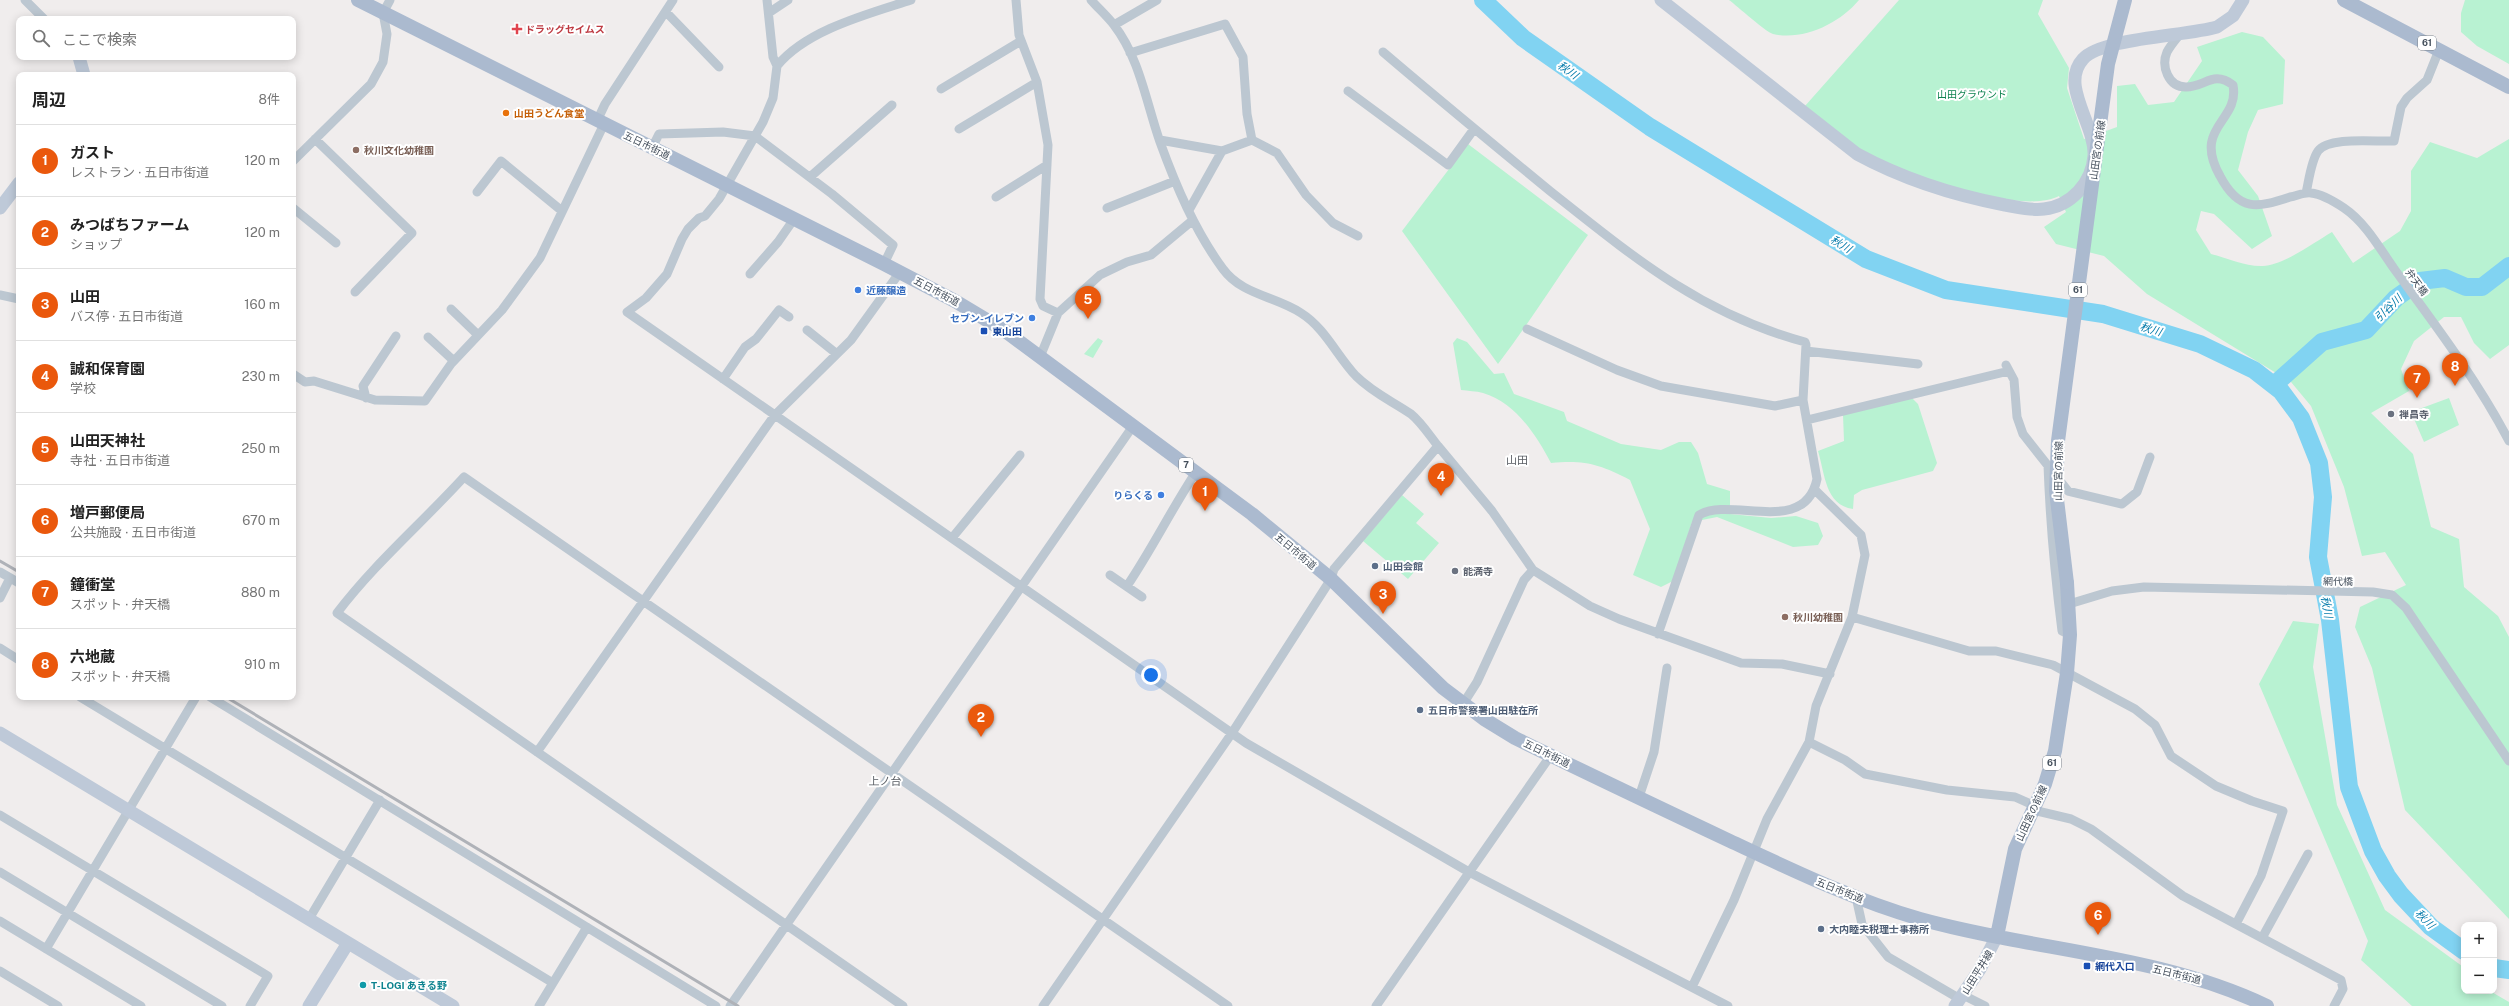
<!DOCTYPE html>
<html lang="ja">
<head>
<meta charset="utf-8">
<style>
	:root { --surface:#fff; --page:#f2f2f2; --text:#222; --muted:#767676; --line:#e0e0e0; --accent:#ea580c }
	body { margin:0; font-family:"Public Sans","Noto Sans JP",sans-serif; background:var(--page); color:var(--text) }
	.controls { position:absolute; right:12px; bottom:12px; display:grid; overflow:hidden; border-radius:8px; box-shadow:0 2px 10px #0003 }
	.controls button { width:36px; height:36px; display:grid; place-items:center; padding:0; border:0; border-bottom:1px solid var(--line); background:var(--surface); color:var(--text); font:20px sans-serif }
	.you { position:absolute; left:1151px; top:675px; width:14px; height:14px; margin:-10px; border:3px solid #fff; border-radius:50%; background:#1a73e8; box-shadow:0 0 0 6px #1a73e833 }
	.badge { display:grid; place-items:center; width:26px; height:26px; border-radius:50%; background:var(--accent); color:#fff; font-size:13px; font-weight:700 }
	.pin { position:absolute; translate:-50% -33px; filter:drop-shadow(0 1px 2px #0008) }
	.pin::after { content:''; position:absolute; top:21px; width:14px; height:12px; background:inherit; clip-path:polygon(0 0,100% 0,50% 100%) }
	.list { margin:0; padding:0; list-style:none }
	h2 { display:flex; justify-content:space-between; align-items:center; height:52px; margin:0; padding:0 16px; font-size:17px }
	h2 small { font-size:13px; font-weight:400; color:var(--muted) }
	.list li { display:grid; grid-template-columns:26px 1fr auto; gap:12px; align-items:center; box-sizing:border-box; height:72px; padding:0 16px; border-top:1px solid var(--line) }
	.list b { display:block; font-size:15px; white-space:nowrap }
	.list p { margin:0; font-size:13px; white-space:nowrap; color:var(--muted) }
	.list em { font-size:13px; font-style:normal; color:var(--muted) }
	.icon { flex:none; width:22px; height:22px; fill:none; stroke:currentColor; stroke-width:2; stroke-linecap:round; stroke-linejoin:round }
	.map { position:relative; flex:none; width:2509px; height:1006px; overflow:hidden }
	.search { position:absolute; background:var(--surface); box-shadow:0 2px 10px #0003; left:16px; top:16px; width:280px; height:44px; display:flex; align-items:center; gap:10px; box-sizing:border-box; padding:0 14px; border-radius:8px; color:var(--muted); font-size:15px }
	.panel { position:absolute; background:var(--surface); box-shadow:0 2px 10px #0003; left:16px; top:72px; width:280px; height:628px; border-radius:8px }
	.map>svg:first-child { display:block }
	.green { fill:#b8f2d2 }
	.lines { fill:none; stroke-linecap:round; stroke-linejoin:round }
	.river { stroke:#81d3f2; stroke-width:18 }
	.street { stroke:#bcc7d1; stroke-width:9 }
	.secondary { stroke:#bec9d8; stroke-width:13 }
	.primary { stroke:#abbacf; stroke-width:14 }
	.rail { stroke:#afb2b8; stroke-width:3 }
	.primary-bridge { stroke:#abbacf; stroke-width:14 }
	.health-dot { fill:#e0444e; stroke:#fff; stroke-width:1.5 }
	.food-dot { fill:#e8710a; stroke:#fff; stroke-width:1.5 }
	.education-dot { fill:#8d6e63; stroke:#fff; stroke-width:1.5 }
	.shop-dot { fill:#3f7fe0; stroke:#fff; stroke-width:1.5 }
	.transit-dot { fill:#1a4fb4; stroke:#fff; stroke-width:1.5 }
	.worship-dot { fill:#6b7280; stroke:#fff; stroke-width:1.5 }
	.service-dot { fill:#5c6f8a; stroke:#fff; stroke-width:1.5 }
	.culture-dot { fill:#0f9aa8; stroke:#fff; stroke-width:1.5 }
	.labels { text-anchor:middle; stroke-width:4; stroke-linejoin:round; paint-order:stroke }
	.shield { fill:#fff; stroke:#7c848d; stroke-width:1 }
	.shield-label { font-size:9px; font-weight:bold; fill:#444f5c }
	.health-label { font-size:10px; font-weight:bold; fill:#be3a42; stroke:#fff; text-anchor:start }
	.park-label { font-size:10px; fill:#108351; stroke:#fff }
	.food-label { font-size:10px; font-weight:bold; fill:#c56008; stroke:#fff; text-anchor:start }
	.street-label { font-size:10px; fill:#444f5c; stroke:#fff }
	.education-label { font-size:10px; font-weight:bold; fill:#785e54; stroke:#fff; text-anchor:start }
	.shop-label { font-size:10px; font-weight:bold; fill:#366cbe; stroke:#fff; text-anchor:end }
	.transit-label { font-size:10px; font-weight:bold; fill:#164399; stroke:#fff; text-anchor:start }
	.worship-label { font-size:10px; font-weight:bold; fill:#5b616d; stroke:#fff; text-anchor:start }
	.service-label { font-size:10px; font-weight:bold; fill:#4e5e75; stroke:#fff; text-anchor:start }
	.culture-label { font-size:10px; font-weight:bold; fill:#0d838f; stroke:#fff; text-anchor:start }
	.water-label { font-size:11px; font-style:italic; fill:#037aaa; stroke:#fff }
	.neighbourhood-label { font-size:11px; fill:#595d63; stroke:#fff }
</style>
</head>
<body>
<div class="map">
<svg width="2509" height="1006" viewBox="0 0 2509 1006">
	<rect width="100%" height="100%" fill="#f0eded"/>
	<!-- green -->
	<path class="green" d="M1729,0H1859C1840,23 1804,41 1773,34C1766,32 1737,6 1729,0Z
		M1899,0H2043L2038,14L2069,68L2067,88L2084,139L2117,127V86L2135,84L2148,105L2174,102L2202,61L2197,47L2242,32L2263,37L2285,60L2283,104L2258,110L2248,132L2238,170L2258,196L2272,236L2252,249L2214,214L2201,211L2196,230L2211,254C2227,258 2247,267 2263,266C2284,265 2313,243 2332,232L2353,263L2400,231L2411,211V171L2430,142L2477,158L2509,139V345L2490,359L2474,343L2461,317H2444L2414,341L2401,369L2409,391L2371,413L2413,454L2431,527L2459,539L2464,587L2498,616L2509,637V919L2405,810L2372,668L2355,627L2360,607L2406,585L2385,552L2362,556L2344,487L2311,406L2291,382L2147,294L2104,256L2056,244L2044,227L2066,212L2059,196C2023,215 1919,179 1882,162C1856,150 1828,124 1805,106Z
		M2465,0H2509V64L2477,46L2461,32V13Z
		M1468,144L1588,235C1557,278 1530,322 1498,364L1402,231Z
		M1098,338L1103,341L1093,358L1084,354Z
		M1457,338L1467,342L1494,374L1504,373L1514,394L1564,412L1567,421L1621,444L1661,450L1679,442H1691L1698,453L1707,484L1730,491V514L1771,518L1796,516L1818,523L1823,536L1818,545L1793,547L1717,517L1692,522L1673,581L1661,587L1633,575L1650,529L1630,480C1599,464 1585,460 1551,463C1536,435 1515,402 1483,393C1476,391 1468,391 1461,390L1453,343Z
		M1911,397L1918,404L1937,463L1933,471L1862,490L1854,495L1853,509C1825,505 1825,474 1818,451L1844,441L1843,415Z
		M2449,398L2459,425L2424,442L2411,412Z
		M1402,495L1424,514L1416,523L1439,543L1408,579L1363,541Z
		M2293,621L2319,624L2313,667L2337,805L2385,910L2462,966L2464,991H2490L2509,1002V1006H2412L2361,960L2368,941L2259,684Z"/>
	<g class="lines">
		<!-- river -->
		<path class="river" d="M1483,0L1523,38L1650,127L1866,259L1946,290L2103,314L2200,344L2254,370L2281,391L2301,418L2319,463L2323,497L2318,557L2330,620L2349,787L2373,851L2387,876L2401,895L2431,927L2464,951
			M2274,385L2322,342L2366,330L2396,298L2420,281L2445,278L2466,287H2482L2509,266
			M2494,968L2509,970"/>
		<!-- street -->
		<path class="street" d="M25,0L44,19
			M767,0L773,57L777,66L773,98L763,122L719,199L705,216L699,218L688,229L682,239L667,274L646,298L627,312L1246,743L1469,872L1728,1006
			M1016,0L1019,35L1037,82L1048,145L1040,299L1043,306L1058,313L1040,357
			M666,12L719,67
			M770,12L788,0
			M1114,25L1157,0
			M2180,34C2176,39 2170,46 2167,52C2161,66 2168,87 2186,87C2205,87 2213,70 2233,85C2240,122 2192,126 2220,176C2239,212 2257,208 2290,197C2297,196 2304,192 2311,193C2321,194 2335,202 2344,208C2366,223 2380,249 2395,270C2436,326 2477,380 2509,441
			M1383,52C1438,99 1494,145 1550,191C1632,256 1701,314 1805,342L1806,345L1803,400L1817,479C1805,537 1731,496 1699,515L1658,634
			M1130,53L1225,24L1243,57L1247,114L1252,140L1222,151L1189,210
			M777,66C806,30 868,14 911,0
			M941,89L1021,41
			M1348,91L1448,165L1474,129
			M597,121L605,104L673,0
			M959,129L1037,82
			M315,139L412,233L355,292
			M1160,140L1222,151
			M1252,140L1277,153L1306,195L1333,223L1358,236
			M652,148L659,134L723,132L755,136L832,194L893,245L884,264
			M293,161L371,84L383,62L387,34L383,13L390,0
			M810,177L892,105
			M477,192L501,161L562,211
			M2306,193C2309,180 2311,161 2318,151C2329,136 2376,142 2394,141L2401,107L2407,98L2427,80L2439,50
			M996,197L1047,165
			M293,208L336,243
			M1107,208L1175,181
			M750,274L778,242L794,219
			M0,295L19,299
			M451,309L478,335
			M1058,313L1100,275L1127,262L1151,255L1193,220
			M1527,329L1617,370L1661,386L1775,406L1803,400
			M807,330L837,354
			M428,337L454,361
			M1806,351L1918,364
			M2006,365L2014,380L2017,417L2023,434L2068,491L2122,504L2137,492L2150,457
			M293,374L305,382L314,381L375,400L425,401L451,364L502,310L540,258L604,124
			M723,379L745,347L756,339L779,310L789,317
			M366,398L363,386L396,336
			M1807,420L2009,371
			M1438,446L1492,511L1533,570L1590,606L1619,619L1741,663L1782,664L1830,674
			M2048,465C2050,521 2055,576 2062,631L2070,635
			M952,538L1020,455
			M0,572L19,583
			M1110,575L1142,597
			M1127,586C1152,549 1171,510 1196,472
			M0,598L10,578
			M2069,604L2112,591L2144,587L2373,592L2392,595L2406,608L2509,761
			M1852,617L1969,651H1996L2053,665L2135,709L2155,725L2171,756L2216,786L2252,801L2283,811L2261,876L2236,924
			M0,648L19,660
			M80,697L553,983
			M210,697L716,1006
			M1463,704L1477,682L1524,580L1533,570
			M1809,742L1845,760L1865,774L1947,790L2015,797L2035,806
			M537,752L774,416L851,340L900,272
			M1639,797L1654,752L1667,668
			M2033,810L2071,819L2091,829L2183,896L2341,980L2343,989L2334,1006
			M0,815L268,976L250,1006
			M0,872L222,1006
			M1856,897L1862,924L1888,957L1960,999
			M309,919L380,800
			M0,921L141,1006
			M2262,938L2308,854
			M46,949L196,697
			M0,971L58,1006
			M1692,987L1734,900L1767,819L1809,742L1816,706L1852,617L1865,555L1861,535L1815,490
			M1963,995L1985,1006
			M539,1006L587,927
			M730,1006L1133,426
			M903,1006L337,613C375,563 422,523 464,477L1228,1006
			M1043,1006L1232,733L1331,579L1334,569L1438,446C1430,436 1421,422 1411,414C1392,401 1373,393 1356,376C1337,356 1325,328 1301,313C1275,296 1242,295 1223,269C1195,231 1176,186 1160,142C1146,102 1140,59 1114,25C1107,16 1098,8 1091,0
			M1376,1006L1551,755"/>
		<!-- secondary -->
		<path class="secondary" d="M1661,0L1857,154C1903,179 1953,195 2005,205C2018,207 2031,211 2044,209C2071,206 2092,183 2094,156C2096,125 2059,85 2083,59C2101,38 2187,36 2217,27L2233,16L2243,0
			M79,57L84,75
			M0,208L19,183
			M0,733L453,1006
			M309,1006L348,943
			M1955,1006L1980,969L1997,936"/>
		<!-- primary -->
		<path class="primary" d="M358,0L884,264L955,301L1005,331L1252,514L1331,579L1443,688L1484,719L1515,738C1586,773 1658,807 1730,841C1792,870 1854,900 1920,919C2035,951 2158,954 2267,1006
			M2344,0L2509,87
			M1997,936L2015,849L2045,784L2055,751L2067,673L2070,635L2067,583"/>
		<!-- rail -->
		<path class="rail" d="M0,561L19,572
			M226,697L738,1006"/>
		<!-- primary-bridge -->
		<path class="primary-bridge" d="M2067,583L2056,491L2058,441L2108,64L2125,0"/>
	</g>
	<!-- markers -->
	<path class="health-dot" d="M515 23h4v4h4v4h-4v4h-4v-4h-4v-4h4z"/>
	<circle class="food-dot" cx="506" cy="113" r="4"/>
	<g class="education-dot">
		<circle cx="356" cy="150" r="4"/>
		<circle cx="1785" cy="617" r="4"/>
	</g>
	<g class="shop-dot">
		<circle cx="858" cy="290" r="4"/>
		<circle cx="1032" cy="318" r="4"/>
		<circle cx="1161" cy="495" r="4"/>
	</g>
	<g class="transit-dot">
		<rect x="980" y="327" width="8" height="8" rx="2"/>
		<rect x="2083" y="962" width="8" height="8" rx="2"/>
	</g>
	<g class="worship-dot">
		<circle cx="2391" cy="414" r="4"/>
		<circle cx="1455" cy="571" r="4"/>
	</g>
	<g class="service-dot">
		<circle cx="1375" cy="566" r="4"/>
		<circle cx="1420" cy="710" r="4"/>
		<circle cx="1821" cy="929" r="4"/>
	</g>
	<circle class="culture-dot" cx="363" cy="985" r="4"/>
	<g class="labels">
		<!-- shield labels -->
		<g class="shield">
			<rect x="2418" y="36" width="18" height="14" rx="3"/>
			<rect x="2069" y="283" width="18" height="14" rx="3"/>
			<rect x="1179" y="458" width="14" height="14" rx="3"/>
			<rect x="2043" y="756" width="18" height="14" rx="3"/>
		</g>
		<g class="shield-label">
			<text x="2427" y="46">61</text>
			<text x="2078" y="293">61</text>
			<text x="1186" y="468">7</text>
			<text x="2052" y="766">61</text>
		</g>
		<!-- health labels -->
		<g class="health-label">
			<text x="525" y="33">ドラッグセイムス</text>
		</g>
		<!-- park labels -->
		<g class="park-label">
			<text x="1972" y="98">山田グラウンド</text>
		</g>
		<!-- food labels -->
		<g class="food-label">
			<text x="514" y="117">山田うどん食堂</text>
		</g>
		<!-- street labels -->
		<g class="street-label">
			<text transform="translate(647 145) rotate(26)" y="4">五日市街道</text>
			<text transform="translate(2097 150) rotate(-82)" y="4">山田宮の前線</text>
			<text transform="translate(2417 282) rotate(54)" y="4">弁天橋</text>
			<text transform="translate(937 291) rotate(28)" y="4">五日市街道</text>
			<text transform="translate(2058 471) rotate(-89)" y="4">山田宮の前線</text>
			<text transform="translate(1296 551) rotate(40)" y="4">五日市街道</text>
			<text transform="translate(2338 581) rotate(1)" y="4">網代橋</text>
			<text transform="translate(1547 753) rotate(26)" y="4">五日市街道</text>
			<text transform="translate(2031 813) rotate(-65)" y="4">山田宮の前線</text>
			<text transform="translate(1840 890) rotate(22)" y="4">五日市街道</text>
			<text transform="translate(1977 972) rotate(-58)" y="4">山田平井線</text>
			<text transform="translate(2177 974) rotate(14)" y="4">五日市街道</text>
		</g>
		<!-- education labels -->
		<g class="education-label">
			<text x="364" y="154">秋川文化幼稚園</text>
			<text x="1793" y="621">秋川幼稚園</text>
		</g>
		<!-- shop labels -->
		<g class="shop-label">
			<text x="866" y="294" text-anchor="start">近藤醸造</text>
			<text x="1024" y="322">セブン-イレブン</text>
			<text x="1153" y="499">りらくる</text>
		</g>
		<!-- transit labels -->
		<g class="transit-label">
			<text x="992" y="335">東山田</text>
			<text x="2095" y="970">網代入口</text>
		</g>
		<!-- worship labels -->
		<g class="worship-label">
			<text x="2399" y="418">禅昌寺</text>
			<text x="1463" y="575">能満寺</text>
		</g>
		<!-- service labels -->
		<g class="service-label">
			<text x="1383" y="570">山田会館</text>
			<text x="1428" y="714">五日市警察署山田駐在所</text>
			<text x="1829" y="933">大内睦夫税理士事務所</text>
		</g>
		<!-- culture labels -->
		<g class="culture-label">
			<text x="371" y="989">T-LOGI あきる野</text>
		</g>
		<!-- water labels -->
		<g class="water-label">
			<text transform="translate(1568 70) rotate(35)" y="4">秋川</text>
			<text transform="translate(1841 244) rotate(31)" y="4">秋川</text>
			<text transform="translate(2388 308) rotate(-44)" y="4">引谷川</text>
			<text transform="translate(2151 329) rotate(17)" y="4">秋川</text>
			<text transform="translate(2327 607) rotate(80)" y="4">秋川</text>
			<text transform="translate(2425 919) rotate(45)" y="4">秋川</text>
		</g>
		<!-- neighbourhood labels -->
		<g class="neighbourhood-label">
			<text x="1517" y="464">山田</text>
			<text x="885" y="785">上ノ台</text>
		</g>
	</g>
</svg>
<div class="controls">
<button>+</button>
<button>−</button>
</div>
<div class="you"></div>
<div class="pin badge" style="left:1205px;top:511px">1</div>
<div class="pin badge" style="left:981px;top:737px">2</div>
<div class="pin badge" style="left:1383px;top:614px">3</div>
<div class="pin badge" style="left:1441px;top:496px">4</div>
<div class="pin badge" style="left:1088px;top:319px">5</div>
<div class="pin badge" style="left:2098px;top:935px">6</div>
<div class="pin badge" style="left:2417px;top:398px">7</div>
<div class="pin badge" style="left:2455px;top:386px">8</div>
<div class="search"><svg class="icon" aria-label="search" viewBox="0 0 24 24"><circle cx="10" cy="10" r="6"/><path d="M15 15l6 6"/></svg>ここで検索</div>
<section class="panel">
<h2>周辺<small>8件</small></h2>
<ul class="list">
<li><span class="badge">1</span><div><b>ガスト</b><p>レストラン · 五日市街道</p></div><em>120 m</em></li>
<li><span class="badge">2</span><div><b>みつばちファーム</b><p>ショップ</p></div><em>120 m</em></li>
<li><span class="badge">3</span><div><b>山田</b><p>バス停 · 五日市街道</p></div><em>160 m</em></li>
<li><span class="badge">4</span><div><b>誠和保育園</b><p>学校</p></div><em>230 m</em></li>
<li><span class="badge">5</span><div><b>山田天神社</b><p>寺社 · 五日市街道</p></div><em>250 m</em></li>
<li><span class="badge">6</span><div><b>増戸郵便局</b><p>公共施設 · 五日市街道</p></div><em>670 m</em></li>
<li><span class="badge">7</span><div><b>鐘衝堂</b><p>スポット · 弁天橋</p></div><em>880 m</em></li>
<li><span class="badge">8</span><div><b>六地蔵</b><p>スポット · 弁天橋</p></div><em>910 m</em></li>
</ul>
</section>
</div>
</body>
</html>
